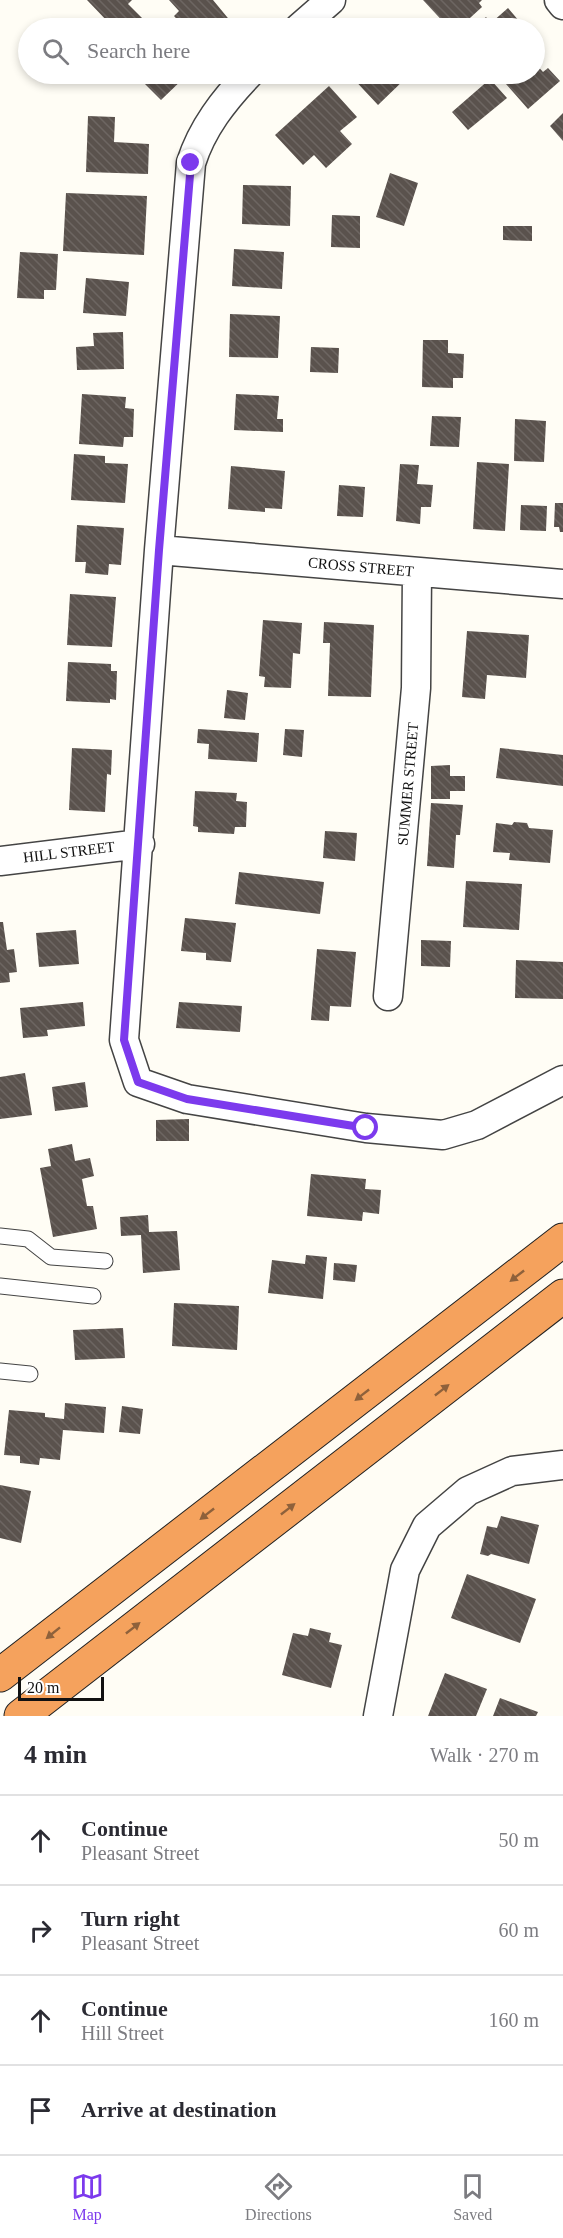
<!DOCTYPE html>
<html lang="en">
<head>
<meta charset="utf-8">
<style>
	:root { --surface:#fff; --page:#f7f7f7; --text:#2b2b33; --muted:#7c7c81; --line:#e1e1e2; --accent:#7c3aed }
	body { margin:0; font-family:"Times New Roman",serif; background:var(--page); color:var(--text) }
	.scale { position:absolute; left:18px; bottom:15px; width:86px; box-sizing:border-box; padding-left:6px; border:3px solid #111; border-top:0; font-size:16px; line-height:21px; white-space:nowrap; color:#111; -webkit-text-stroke:4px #fff; paint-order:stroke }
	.stop { position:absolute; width:18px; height:18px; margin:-14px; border:4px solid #7c3aed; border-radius:50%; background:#fff }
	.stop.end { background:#7c3aed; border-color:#fff; box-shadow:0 2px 6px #0008 }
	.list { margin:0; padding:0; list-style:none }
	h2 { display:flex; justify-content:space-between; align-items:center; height:78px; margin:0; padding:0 24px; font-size:26px }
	h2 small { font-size:20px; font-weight:400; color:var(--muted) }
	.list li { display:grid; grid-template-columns:39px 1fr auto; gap:18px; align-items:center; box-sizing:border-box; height:90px; padding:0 24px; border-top:2px solid var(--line) }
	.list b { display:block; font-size:22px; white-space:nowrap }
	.list p { margin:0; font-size:20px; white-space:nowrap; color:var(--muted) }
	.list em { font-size:20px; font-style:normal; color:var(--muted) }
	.icon { flex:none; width:33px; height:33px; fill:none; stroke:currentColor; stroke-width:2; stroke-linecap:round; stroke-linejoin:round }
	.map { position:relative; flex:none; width:563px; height:1716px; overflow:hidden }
	.search { position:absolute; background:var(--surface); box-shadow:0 3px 9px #0003; left:18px; right:18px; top:18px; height:66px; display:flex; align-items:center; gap:15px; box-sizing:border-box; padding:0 21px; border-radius:33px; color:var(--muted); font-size:22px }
	.sheet { height:438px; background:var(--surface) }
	nav { display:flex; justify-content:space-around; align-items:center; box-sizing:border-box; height:84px; border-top:2px solid var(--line); background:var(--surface); font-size:16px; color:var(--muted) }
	nav a { display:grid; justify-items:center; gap:3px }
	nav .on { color:var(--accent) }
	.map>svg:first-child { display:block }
	.building { fill:url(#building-back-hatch) }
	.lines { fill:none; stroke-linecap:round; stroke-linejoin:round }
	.service-casing { stroke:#444; stroke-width:17 }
	.minor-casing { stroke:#444; stroke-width:31 }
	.motorway-casing { stroke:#222; stroke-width:35 }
	.service { stroke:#fff; stroke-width:15 }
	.minor { stroke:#fff; stroke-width:28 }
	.motorway { stroke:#f5a25d; stroke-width:33 }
	.oneway { fill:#8e613b }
	.route { stroke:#7c3aed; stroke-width:8 }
	.labels { text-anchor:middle; stroke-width:6; stroke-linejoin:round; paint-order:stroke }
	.street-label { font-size:15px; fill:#111; stroke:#fff }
</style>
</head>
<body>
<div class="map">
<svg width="563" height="1716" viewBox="0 0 563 1716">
	<defs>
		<pattern id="building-back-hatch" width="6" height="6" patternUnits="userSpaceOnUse" patternTransform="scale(1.5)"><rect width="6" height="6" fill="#5a524d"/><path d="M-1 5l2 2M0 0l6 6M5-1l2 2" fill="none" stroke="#6d6662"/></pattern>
	</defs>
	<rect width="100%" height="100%" fill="#fffdf5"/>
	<!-- building -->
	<path class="building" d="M87,0H132L128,4L146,22L140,28H103L109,23Z
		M169,0H213L232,23L226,28H185L174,16L179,11Z
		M423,0H482L479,3L482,7L459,28H449Z
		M508,8L525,28H472L486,17L491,23Z
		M534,62L543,72L548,68L560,81L528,109L506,84L518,74H534Z
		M135,74H185L187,75L161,100Z
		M349,74H402L406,78L378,105Z
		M490,79L507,98L468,130L452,112Z
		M329,86L357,117L340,131L352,144L326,168L314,155L303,165L275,135Z
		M563,113V141L550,126Z
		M88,116L115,117L114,142L149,144L148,174L86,172Z
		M390,173L418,183L404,226L376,217Z
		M243,185L291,186L290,226L242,224Z
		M66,193L147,196L144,255L63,251Z
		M332,215L360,216V248L331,247Z
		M503,226H532V241L503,240Z
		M234,249L284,252L282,289L232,286Z
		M20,252L58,254L56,290H44V299L17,298Z
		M86,278L129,282L126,316L83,313Z
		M230,314L280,316L278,358L229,357Z
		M123,332L124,369L77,370L76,347L94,346L93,333Z
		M423,340H448V353L464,354L463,378H453V388L422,387Z
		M311,347L339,348L338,373L310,372Z
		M82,394L126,397L125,408L134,409L133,437H124L123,447L79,444Z
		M236,394L279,396L277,419H283V432L234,430Z
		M432,416L461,417L459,447L430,446Z
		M515,419L546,421L544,462L514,461Z
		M74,454L105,456V463L128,464L125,503L71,500Z
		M477,462L509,464L505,531L473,529Z
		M400,464L419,465L417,484L433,485L431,507H421L420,524L396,521Z
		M231,466L285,471L282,509L265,508V512L228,509Z
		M339,485L365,487L363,517L337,516Z
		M555,503H563V532H560L559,527H554Z
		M521,505L547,506L546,531L520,530Z
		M77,525L124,528L121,565L109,564L108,575L85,573L86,562H75Z
		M70,594L116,597L112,647L67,645Z
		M263,620L302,623L300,654L293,653L291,688L264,687L265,677L259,676Z
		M324,622L374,625L371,697L328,696L330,643H323Z
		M467,631L529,635L526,678L487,675L485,699L462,697Z
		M68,662L111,664V671H117L116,700L110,699V703L66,701Z
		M227,690L248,693L245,720L224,718Z
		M198,729L259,733L257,762L208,759L209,744L197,743Z
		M285,729L304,730L302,757L283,755Z
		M72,748L112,750L111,775L107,774L105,812L69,810Z
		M500,748L563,755V786L496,778Z
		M450,765V776H465V791H450V799H431V766Z
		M195,791L237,793L236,801L247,802L246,827H235L234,834L198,832V827L193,826Z
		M431,803L463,805L460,835H456L454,868L427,866Z
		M514,822L527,823L529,828L553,830L550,863L509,860L510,853L493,852L496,823L512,825Z
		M325,831L357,833L355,861L323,858Z
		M239,872L324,882L320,914L235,904Z
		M466,881L522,884L519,930L463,927Z
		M185,918L236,923L231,962L206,960V953L181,951Z
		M0,922H3L7,950L14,949L17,972L9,973L10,982L0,983Z
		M76,930L79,964L39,967L36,933Z
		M421,940L451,941L450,967L421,966Z
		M317,949L356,952L351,1007L330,1006L329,1021L311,1020Z
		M516,960L563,962V999L515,998Z
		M83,1002L85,1026L47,1030L48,1036L23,1038L20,1008Z
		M179,1002L242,1006L240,1032L176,1028Z
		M25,1073L32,1115L0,1119V1077Z
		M85,1082L88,1107L55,1111L52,1087Z
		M189,1119V1141H156V1120Z
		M72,1144L75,1161L90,1158L94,1176L82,1179L87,1206H93L97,1229L53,1237L40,1168L51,1166L48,1149Z
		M311,1174L366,1179L365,1189L381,1190L379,1214L363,1212L362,1221L307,1216Z
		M148,1215L149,1232L177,1231L180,1270L143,1273L141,1235L121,1236L120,1217Z
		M306,1255L327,1257L323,1299L268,1293L272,1260L305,1264Z
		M334,1263L357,1265L355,1282L333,1280Z
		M174,1303L239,1306L237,1350L172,1346Z
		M123,1328L125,1358L75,1360L73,1330Z
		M65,1403L106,1407L104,1433L63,1430L60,1460L40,1458L39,1465L20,1463V1456L4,1455L9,1410L45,1413V1417L64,1419Z
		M122,1406L143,1409L140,1434L119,1432Z
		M0,1485L31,1491L21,1543L0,1538Z
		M501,1516L539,1525L529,1564L491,1554L488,1556L480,1554L487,1526L497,1528Z
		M467,1574L536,1599L520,1643L451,1618Z
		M310,1628L331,1633L329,1642L342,1645L331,1688L282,1675L293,1633L308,1636Z
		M445,1673L487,1689L476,1716H428Z
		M500,1698L538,1712L536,1716H493Z"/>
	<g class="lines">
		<!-- service casing -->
		<g class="service-casing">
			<path id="service" d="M0,1236L28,1239L51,1257L105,1261
				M0,1286L93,1296
				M0,1371L30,1374"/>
		</g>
		<!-- minor casing -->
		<g class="minor-casing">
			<path id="minor" d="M559,0L563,5
				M299,28L331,0
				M249,74C224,100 202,128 191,163L159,550L124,1040L138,1082L187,1099L366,1128L443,1135L477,1125L563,1080
				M159,550L563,584
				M0,861L140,844
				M388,996L416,688L417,572
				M378,1716L405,1570L427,1526L468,1491L512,1471L563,1465"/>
		</g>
		<!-- motorway casing -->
		<g class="motorway-casing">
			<path id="motorway" d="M0,1675L563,1240
				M21,1716L563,1296"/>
		</g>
		<!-- service -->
		<use href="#service" class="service"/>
		<!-- minor -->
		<use href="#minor" class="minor"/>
		<!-- motorway -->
		<use href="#motorway" class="motorway"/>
	</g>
	<!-- one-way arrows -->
	<defs><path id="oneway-solid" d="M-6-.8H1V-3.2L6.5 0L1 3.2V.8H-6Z" transform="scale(1.5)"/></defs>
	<g class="oneway">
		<use href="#oneway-solid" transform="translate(517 1276) rotate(142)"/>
		<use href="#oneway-solid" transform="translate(442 1390) rotate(-38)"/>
		<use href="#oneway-solid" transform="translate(362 1395) rotate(142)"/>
		<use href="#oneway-solid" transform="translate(288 1509) rotate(-38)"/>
		<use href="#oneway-solid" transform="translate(207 1514) rotate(142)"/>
		<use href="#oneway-solid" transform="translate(133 1628) rotate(-38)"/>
		<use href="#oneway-solid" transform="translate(53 1633) rotate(141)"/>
	</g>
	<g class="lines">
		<!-- route -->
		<path class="route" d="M191,163L159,550L124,1040L138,1082L187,1099L366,1128"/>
	</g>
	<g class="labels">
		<!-- street labels -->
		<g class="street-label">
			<text transform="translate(361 567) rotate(5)" y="5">CROSS STREET</text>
			<text transform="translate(408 784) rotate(-85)" y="5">SUMMER STREET</text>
			<text transform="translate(69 852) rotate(-7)" y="5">HILL STREET</text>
		</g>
	</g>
</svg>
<div class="scale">20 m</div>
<div class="stop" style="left:366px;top:1128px"></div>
<div class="stop end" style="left:191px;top:163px"></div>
<div class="search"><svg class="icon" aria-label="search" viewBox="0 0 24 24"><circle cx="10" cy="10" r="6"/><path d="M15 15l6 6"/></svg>Search here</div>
</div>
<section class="sheet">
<h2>4 min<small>Walk · 270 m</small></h2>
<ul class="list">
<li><svg class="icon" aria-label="ahead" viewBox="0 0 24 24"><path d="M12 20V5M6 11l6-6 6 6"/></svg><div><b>Continue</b><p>Pleasant Street</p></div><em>50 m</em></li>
<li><svg class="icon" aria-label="right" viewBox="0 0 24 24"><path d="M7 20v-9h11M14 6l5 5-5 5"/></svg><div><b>Turn right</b><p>Pleasant Street</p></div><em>60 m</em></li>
<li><svg class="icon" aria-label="ahead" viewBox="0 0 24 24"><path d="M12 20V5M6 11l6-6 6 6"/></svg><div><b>Continue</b><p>Hill Street</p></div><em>160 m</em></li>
<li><svg class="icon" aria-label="arrive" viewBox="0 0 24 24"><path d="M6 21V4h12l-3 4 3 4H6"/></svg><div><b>Arrive at destination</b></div></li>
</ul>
</section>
<nav>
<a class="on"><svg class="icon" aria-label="map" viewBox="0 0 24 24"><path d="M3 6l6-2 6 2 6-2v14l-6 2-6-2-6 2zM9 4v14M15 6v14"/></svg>Map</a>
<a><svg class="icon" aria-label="directions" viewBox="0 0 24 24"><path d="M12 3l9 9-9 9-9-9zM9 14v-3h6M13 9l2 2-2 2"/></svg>Directions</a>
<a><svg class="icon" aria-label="saved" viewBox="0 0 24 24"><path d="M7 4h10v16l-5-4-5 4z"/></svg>Saved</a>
</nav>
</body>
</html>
